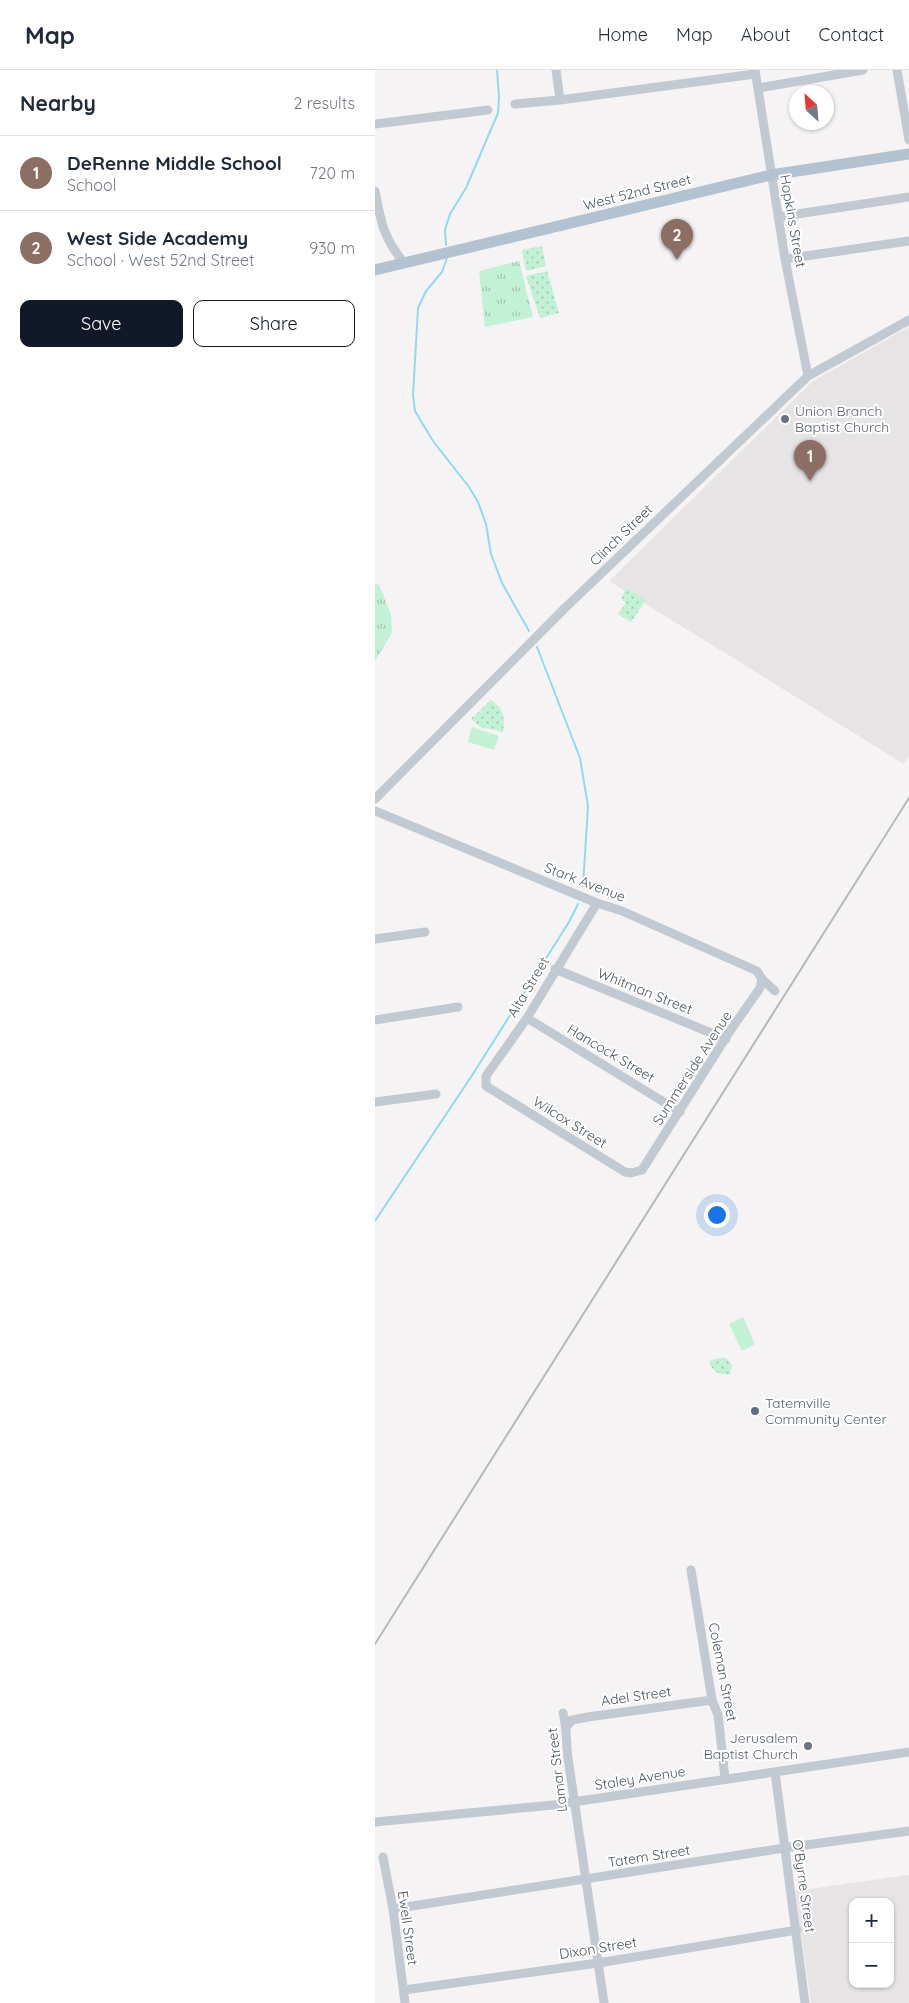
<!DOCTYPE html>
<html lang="en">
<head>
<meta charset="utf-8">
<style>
	:root { --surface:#fff; --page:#f6f6f7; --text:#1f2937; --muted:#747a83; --line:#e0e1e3; --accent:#111827 }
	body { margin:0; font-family:Quicksand,sans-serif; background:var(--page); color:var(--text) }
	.controls { position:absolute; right:15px; bottom:15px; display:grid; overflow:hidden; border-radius:10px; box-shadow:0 1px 4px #0004 }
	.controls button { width:45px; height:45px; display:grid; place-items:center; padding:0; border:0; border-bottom:1px solid var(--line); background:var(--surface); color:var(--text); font:25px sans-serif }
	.compass { position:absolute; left:414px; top:15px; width:45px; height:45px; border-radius:50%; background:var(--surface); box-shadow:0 1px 4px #0004; rotate:334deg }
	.you { position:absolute; left:341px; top:1144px; width:18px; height:18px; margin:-12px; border:4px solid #fff; border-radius:50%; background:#1a73e8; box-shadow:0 0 0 8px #1a73e833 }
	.badge { display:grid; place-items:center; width:32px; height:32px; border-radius:50%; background:var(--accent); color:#fff; font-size:16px; font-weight:700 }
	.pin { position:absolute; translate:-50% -41px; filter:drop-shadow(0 1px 2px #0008) }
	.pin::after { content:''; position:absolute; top:26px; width:18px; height:15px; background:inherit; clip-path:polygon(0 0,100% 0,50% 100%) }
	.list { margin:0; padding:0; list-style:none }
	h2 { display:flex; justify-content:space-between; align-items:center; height:65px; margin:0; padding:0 20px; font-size:21px }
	h2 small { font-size:16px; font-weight:400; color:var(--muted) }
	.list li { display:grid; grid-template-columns:32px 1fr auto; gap:15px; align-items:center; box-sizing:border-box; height:75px; padding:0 20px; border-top:1px solid var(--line) }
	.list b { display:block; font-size:19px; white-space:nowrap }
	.list p { margin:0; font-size:16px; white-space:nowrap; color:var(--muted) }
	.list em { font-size:16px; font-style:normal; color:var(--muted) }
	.actions { display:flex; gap:10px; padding:15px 20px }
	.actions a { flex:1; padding:11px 0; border:1px solid var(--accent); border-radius:10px; text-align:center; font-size:18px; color:var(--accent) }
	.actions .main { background:var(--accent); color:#fff }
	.map { position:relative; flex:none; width:534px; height:1933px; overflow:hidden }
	header { display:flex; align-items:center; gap:30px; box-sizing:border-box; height:70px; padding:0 25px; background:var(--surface); border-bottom:1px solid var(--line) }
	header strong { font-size:24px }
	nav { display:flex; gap:28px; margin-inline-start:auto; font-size:18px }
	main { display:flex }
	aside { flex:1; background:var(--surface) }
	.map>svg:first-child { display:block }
	.education { fill:#e6e4e5; fill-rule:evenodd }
	.grass { fill:url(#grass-tufts) }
	.park { fill:url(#park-dots) }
	.pitch { fill:#c3f1d5 }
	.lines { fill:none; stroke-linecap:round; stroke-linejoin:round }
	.stream { stroke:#90daee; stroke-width:2 }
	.minor { stroke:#c1cad2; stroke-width:9 }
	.major { stroke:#b3c2d1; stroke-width:11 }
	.rail { stroke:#b5b8bd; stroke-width:2 }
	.worship-dot { fill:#6b7280; stroke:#fff; stroke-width:2 }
	.service-dot { fill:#5c6f8a; stroke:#fff; stroke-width:2 }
	.labels { text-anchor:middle; stroke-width:4; stroke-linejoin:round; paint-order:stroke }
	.street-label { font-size:14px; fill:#4a5661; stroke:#fff }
	.worship-label { font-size:14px; fill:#5b616d; stroke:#fff; text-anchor:start }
	.service-label { font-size:14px; fill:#4e5e75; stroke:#fff; text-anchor:start }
</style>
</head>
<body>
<header>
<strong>Map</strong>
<nav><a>Home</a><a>Map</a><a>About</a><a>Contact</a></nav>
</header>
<main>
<aside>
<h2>Nearby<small>2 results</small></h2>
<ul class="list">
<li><span class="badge" style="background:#8d6e63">1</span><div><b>DeRenne Middle School</b><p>School</p></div><em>720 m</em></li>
<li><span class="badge" style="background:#8d6e63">2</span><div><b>West Side Academy</b><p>School · West 52nd Street</p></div><em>930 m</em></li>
</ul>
<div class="actions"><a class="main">Save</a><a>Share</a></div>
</aside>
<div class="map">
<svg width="534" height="1933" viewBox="0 0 534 1933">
	<defs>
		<pattern id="grass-tufts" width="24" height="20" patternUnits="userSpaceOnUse" patternTransform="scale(1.25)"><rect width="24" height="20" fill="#c3f1d5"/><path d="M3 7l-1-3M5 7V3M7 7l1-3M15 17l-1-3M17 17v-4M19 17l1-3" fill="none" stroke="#a0c6b0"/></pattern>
		<pattern id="park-dots" width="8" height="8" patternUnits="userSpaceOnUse" patternTransform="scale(1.25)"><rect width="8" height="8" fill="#c3f1d5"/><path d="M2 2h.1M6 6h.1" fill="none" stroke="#a0c6b0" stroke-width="1.8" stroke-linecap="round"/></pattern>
	</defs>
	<rect width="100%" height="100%" fill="#f5f3f3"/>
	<!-- education -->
	<path class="education" d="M534,257V686L529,694L234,511L438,311Z
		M534,1805V1933H436L420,1821ZM478,1832H515V1914H478Z"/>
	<!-- grass -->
	<path class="grass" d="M144,191L158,247L110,257L104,201Z
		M0,513L4,515L16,544L17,563L0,591Z"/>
	<!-- park -->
	<path class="park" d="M167,176L171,196L151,201L147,180Z
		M172,201L184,243L165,248L151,206Z
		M251,518L271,530L256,552L243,544L251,533L247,530V527Z
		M116,630C129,639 130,647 128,662L106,657L96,649Z
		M351,1288L357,1295L355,1304C344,1305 339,1303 334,1292L339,1289Z"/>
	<!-- pitch -->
	<path class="pitch" d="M97,657L124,666L119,680L93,672Z
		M368,1247L380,1274L367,1281L354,1254Z"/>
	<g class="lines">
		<!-- stream -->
		<path class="stream" d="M71,175L70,160L75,144L91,118L123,43L124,27L122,0
			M72,188L67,202L51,221L43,238L38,325L40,341L58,371L94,417L103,432L111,454L116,484L127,513L154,561
			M162,577L205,688L213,736L208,816
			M0,1151L96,1007L194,852L203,834"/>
		<!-- minor -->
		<path class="minor" d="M181,0L185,30
			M380,0L410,189L433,306
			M522,0L534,70
			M383,18L488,0
			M140,34L185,30L380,4
			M0,54L113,40
			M0,121C6,152 8,167 29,193
			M403,147L534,127
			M410,189L534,171
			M0,729L190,538L433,306L534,250
			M0,741L222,833L247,841L382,901L387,909L400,921
			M222,833L152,948L111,1006V1016L250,1102L256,1103L267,1100L353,964L385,918L387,909
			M0,869L50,862
			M180,899L351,969
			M152,948L305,1042
			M0,950L83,937
			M0,1032L61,1024
			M316,1500L337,1630L343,1645L350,1708
			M188,1643C192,1657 191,1672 193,1688L229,1933
			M192,1656L197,1650L213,1647L337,1630
			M400,1702L430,1933
			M0,1752L178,1735L534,1682
			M8,1787L18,1839L30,1933
			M18,1839L409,1778L534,1761
			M29,1920L223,1893L422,1860"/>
		<!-- major -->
		<path class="major" d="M0,200L396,105L534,84"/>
		<!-- rail -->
		<path class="rail" d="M0,1574L534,728"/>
	</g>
	<!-- markers -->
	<g class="worship-dot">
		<circle cx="410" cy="349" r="5"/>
		<circle cx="433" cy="1676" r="5"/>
	</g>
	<circle class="service-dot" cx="380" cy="1341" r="5"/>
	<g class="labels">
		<!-- street labels -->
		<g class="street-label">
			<text transform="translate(262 122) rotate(-14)" y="5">West 52nd Street</text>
			<text transform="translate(418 151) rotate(80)" y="5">Hopkins Street</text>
			<text transform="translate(246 465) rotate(-44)" y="5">Clinch Street</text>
			<text transform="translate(210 812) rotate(21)" y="5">Stark Avenue</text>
			<text transform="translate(153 917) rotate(-59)" y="5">Alta Street</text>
			<text transform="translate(270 921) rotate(22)" y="5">Whitman Street</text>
			<text transform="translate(236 983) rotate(31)" y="5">Hancock Street</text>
			<text transform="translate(317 998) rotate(-57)" y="5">Summerside Avenue</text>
			<text transform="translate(195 1052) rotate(32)" y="5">Wilcox Street</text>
			<text transform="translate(348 1602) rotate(79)" y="5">Coleman Street</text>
			<text transform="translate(261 1626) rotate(-8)" y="5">Adel Street</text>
			<text transform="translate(182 1700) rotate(-97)" y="5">Lamar Street</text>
			<text transform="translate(265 1708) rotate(-9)" y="5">Staley Avenue</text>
			<text transform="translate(274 1786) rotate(-9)" y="5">Tatem Street</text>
			<text transform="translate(429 1816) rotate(82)" y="5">O'Byrne Street</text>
			<text transform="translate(33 1858) rotate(82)" y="5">Ewell Street</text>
			<text transform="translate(223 1878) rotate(-9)" y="5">Dixon Street</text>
		</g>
		<!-- worship labels -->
		<g class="worship-label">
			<text x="420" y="346">Union Branch<tspan x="420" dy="16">Baptist Church</tspan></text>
			<text x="423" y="1673" text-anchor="end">Jerusalem<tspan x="423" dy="16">Baptist Church</tspan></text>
		</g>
		<!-- service labels -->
		<g class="service-label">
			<text x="390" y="1338">Tatemville<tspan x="390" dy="16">Community Center</tspan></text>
		</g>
	</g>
</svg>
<div class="controls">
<button>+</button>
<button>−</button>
</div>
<svg class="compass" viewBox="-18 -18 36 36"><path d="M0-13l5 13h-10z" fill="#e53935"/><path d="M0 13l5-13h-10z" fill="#747a83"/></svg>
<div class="you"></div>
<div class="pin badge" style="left:435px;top:411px;background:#8d6e63">1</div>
<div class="pin badge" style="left:302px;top:190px;background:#8d6e63">2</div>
</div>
</main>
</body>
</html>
